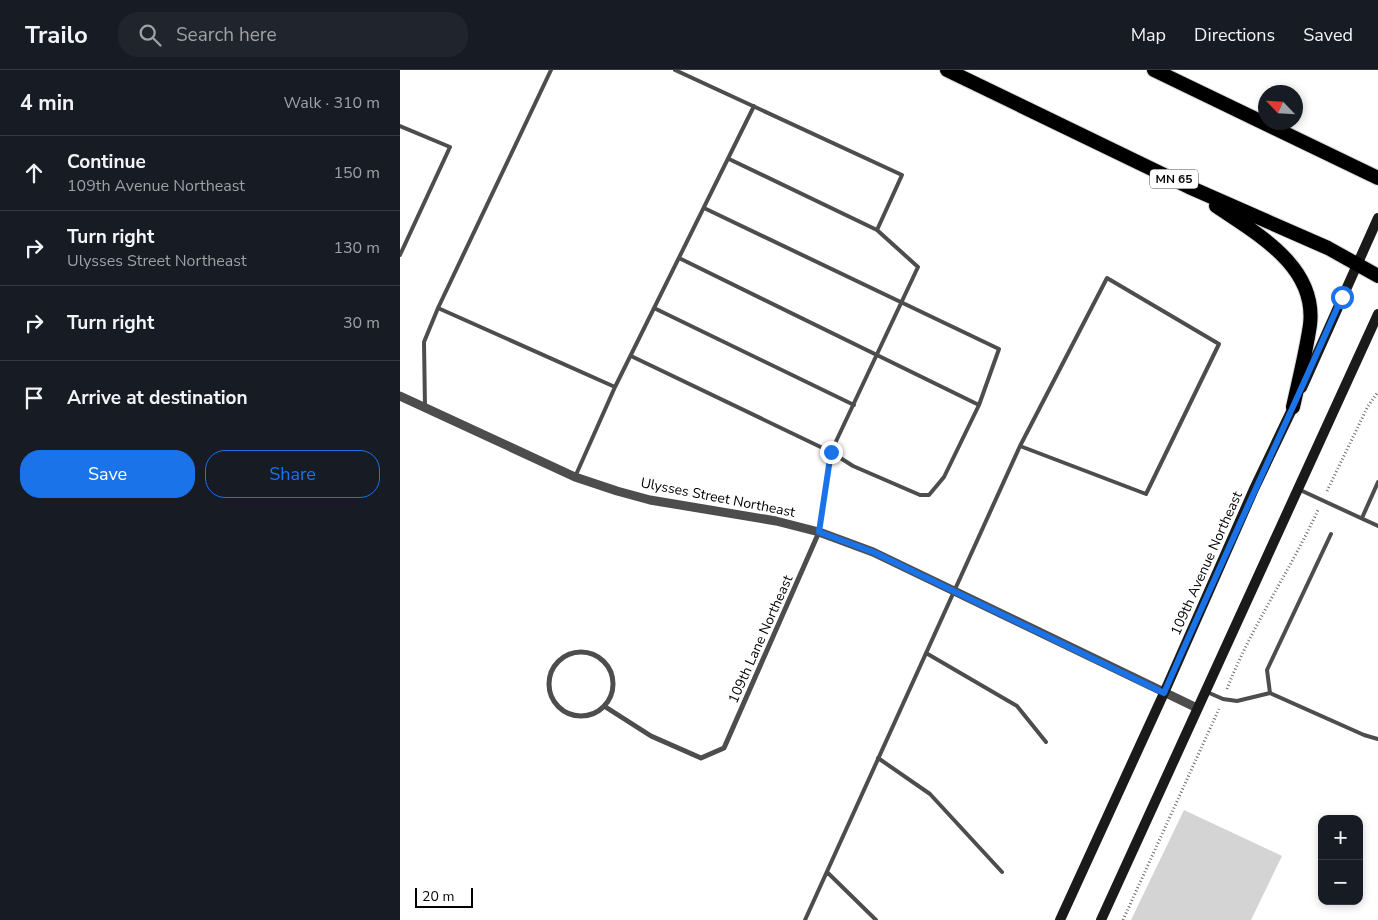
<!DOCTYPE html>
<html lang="en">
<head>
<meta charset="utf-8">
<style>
	:root { --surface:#171b24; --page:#20242c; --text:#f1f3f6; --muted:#9ea1a6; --line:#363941; --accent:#1a73e8 }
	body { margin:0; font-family:"Nunito Sans",sans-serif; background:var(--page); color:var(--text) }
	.controls { position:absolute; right:15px; bottom:15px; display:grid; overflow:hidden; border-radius:10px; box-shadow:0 2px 8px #0003 }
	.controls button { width:45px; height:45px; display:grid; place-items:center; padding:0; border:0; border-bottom:1px solid var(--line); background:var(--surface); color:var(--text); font:25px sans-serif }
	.compass { position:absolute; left:858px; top:15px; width:45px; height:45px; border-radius:50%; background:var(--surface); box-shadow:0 2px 8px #0003; rotate:295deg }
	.scale { position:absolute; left:15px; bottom:12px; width:58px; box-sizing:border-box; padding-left:5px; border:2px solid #000; border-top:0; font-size:14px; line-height:18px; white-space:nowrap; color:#000; -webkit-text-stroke:4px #fff; paint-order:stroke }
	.stop { position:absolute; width:15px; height:15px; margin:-11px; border:4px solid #1a73e8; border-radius:50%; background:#fff }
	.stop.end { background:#1a73e8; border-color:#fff; box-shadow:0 1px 5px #0008 }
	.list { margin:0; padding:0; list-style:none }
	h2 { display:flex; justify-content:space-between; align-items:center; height:65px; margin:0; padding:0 20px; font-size:21px }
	h2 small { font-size:16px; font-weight:400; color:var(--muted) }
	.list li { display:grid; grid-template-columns:32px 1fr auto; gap:15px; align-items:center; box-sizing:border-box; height:75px; padding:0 20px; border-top:1px solid var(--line) }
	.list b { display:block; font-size:19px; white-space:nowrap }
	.list p { margin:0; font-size:16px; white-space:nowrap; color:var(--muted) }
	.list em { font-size:16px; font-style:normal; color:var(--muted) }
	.actions { display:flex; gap:10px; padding:15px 20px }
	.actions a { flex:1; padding:11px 0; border:1px solid var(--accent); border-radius:20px; text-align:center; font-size:18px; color:var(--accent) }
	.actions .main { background:var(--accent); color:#fff }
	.icon { flex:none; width:28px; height:28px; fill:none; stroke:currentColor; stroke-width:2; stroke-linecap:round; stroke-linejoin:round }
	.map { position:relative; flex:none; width:978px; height:850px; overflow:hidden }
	header { display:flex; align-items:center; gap:30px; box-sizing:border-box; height:70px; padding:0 25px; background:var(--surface); border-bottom:1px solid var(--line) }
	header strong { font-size:24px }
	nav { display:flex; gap:28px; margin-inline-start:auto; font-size:18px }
	.search { width:350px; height:45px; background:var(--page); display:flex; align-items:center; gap:12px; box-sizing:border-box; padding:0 18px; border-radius:20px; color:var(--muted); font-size:19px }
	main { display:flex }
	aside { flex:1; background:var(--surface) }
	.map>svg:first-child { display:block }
	.green { fill:#d4d4d4 }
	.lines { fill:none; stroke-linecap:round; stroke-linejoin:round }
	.trunk-casing { stroke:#dbdbdb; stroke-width:16 }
	.path { stroke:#6f6f6f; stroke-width:3; stroke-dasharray:1 2.5; stroke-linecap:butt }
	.service { stroke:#4d4d4d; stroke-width:4 }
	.minor { stroke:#4d4d4d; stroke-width:5 }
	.tertiary { stroke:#4d4d4d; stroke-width:9 }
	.secondary { stroke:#1a1a1a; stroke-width:10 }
	.trunk { stroke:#000; stroke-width:14 }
	.route { stroke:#1a73e8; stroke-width:6 }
	.labels { text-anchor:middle; stroke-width:4.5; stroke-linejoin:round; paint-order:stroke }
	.shield { fill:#fff; stroke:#4c4c4c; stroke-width:1 }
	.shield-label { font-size:12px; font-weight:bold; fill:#000 }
	.street-label { font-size:14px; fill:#000; stroke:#fff }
</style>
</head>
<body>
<header>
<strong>Trailo</strong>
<div class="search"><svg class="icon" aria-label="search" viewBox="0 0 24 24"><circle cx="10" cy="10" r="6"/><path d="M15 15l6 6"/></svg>Search here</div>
<nav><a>Map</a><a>Directions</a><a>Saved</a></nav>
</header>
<main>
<aside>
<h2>4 min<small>Walk · 310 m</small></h2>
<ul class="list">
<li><svg class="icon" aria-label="ahead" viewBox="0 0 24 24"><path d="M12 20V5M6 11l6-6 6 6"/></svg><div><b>Continue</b><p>109th Avenue Northeast</p></div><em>150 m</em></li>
<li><svg class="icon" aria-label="right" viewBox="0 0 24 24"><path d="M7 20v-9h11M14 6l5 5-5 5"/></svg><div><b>Turn right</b><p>Ulysses Street Northeast</p></div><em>130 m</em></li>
<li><svg class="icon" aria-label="right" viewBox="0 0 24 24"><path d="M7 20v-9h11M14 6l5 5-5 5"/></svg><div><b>Turn right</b></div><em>30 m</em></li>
<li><svg class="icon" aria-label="arrive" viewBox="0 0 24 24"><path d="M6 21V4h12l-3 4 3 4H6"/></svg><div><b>Arrive at destination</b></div></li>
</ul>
<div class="actions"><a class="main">Save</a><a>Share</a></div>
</aside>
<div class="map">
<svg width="978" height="850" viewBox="0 0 978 850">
	<rect width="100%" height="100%" fill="#fff"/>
	<!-- green -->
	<path class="green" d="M784,740L882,786L851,850H731Z"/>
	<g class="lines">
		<!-- trunk casing -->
		<g class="trunk-casing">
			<path id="trunk" d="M547,0L789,117L928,178L978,206
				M754,0L978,108
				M816,136C857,164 917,196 910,255C906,282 899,310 893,337"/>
		</g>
		<!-- path -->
		<path class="path" d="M927,421L968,336L978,322
			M827,619C851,557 890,501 918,440
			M723,850L819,639"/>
		<!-- service -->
		<path class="service" d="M275,0L502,105L477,160L518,197L431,382L419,462
			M0,56L50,77L0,185
			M329,89L477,160
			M279,188L579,335L599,279L304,138
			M38,238L215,317
			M254,238L454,335
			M231,286L431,382L453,396L520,425H529L544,407L579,335
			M25,337L24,272L38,238L151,0
			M175,407L215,317L354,36
			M898,419L978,456
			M962,448L978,412
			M526,583L617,636L646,672
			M807,622L823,629L837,631L870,623L964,665L978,669
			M870,623L867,600L931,464
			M478,688L530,724L602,802
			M427,802L476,850
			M405,850L620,376L746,424L819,274L707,208L620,376"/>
		<!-- minor -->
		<path class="minor" d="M149 614a32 32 0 1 1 64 0a32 32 0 1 1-64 0Z
			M204,636L251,666L301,688L324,678L419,462"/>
		<!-- tertiary -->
		<path class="tertiary" d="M0,326L175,407L217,421L250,430L376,451L419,462L473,482L797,638"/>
		<!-- secondary -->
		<path class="secondary" d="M902,318L978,148
			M660,850L764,623L854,419L896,331
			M701,850L978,244"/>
		<!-- trunk -->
		<use href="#trunk" class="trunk"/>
	</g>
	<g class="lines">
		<!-- route -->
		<path class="route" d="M431,382L419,462L473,482L764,623C822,490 884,359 942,227"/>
	</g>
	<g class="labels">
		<!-- shield labels -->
		<rect class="shield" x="750" y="99.5" width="48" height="19" rx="4"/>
		<g class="shield-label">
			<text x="774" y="113">MN 65</text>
		</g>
		<!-- street labels -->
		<g class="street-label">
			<text transform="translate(318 427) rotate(11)" y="5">Ulysses Street Northeast</text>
			<text transform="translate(806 493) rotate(-66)" y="5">109th Avenue Northeast</text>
			<text transform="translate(360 569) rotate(-66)" y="5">109th Lane Northeast</text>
		</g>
	</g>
</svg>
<div class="controls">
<button>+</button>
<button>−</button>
</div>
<svg class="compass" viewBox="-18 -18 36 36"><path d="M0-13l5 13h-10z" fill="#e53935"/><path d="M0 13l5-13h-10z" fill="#9ea1a6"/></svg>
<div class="scale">20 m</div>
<div class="stop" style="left:942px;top:227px"></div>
<div class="stop end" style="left:431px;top:382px"></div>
</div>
</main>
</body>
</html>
